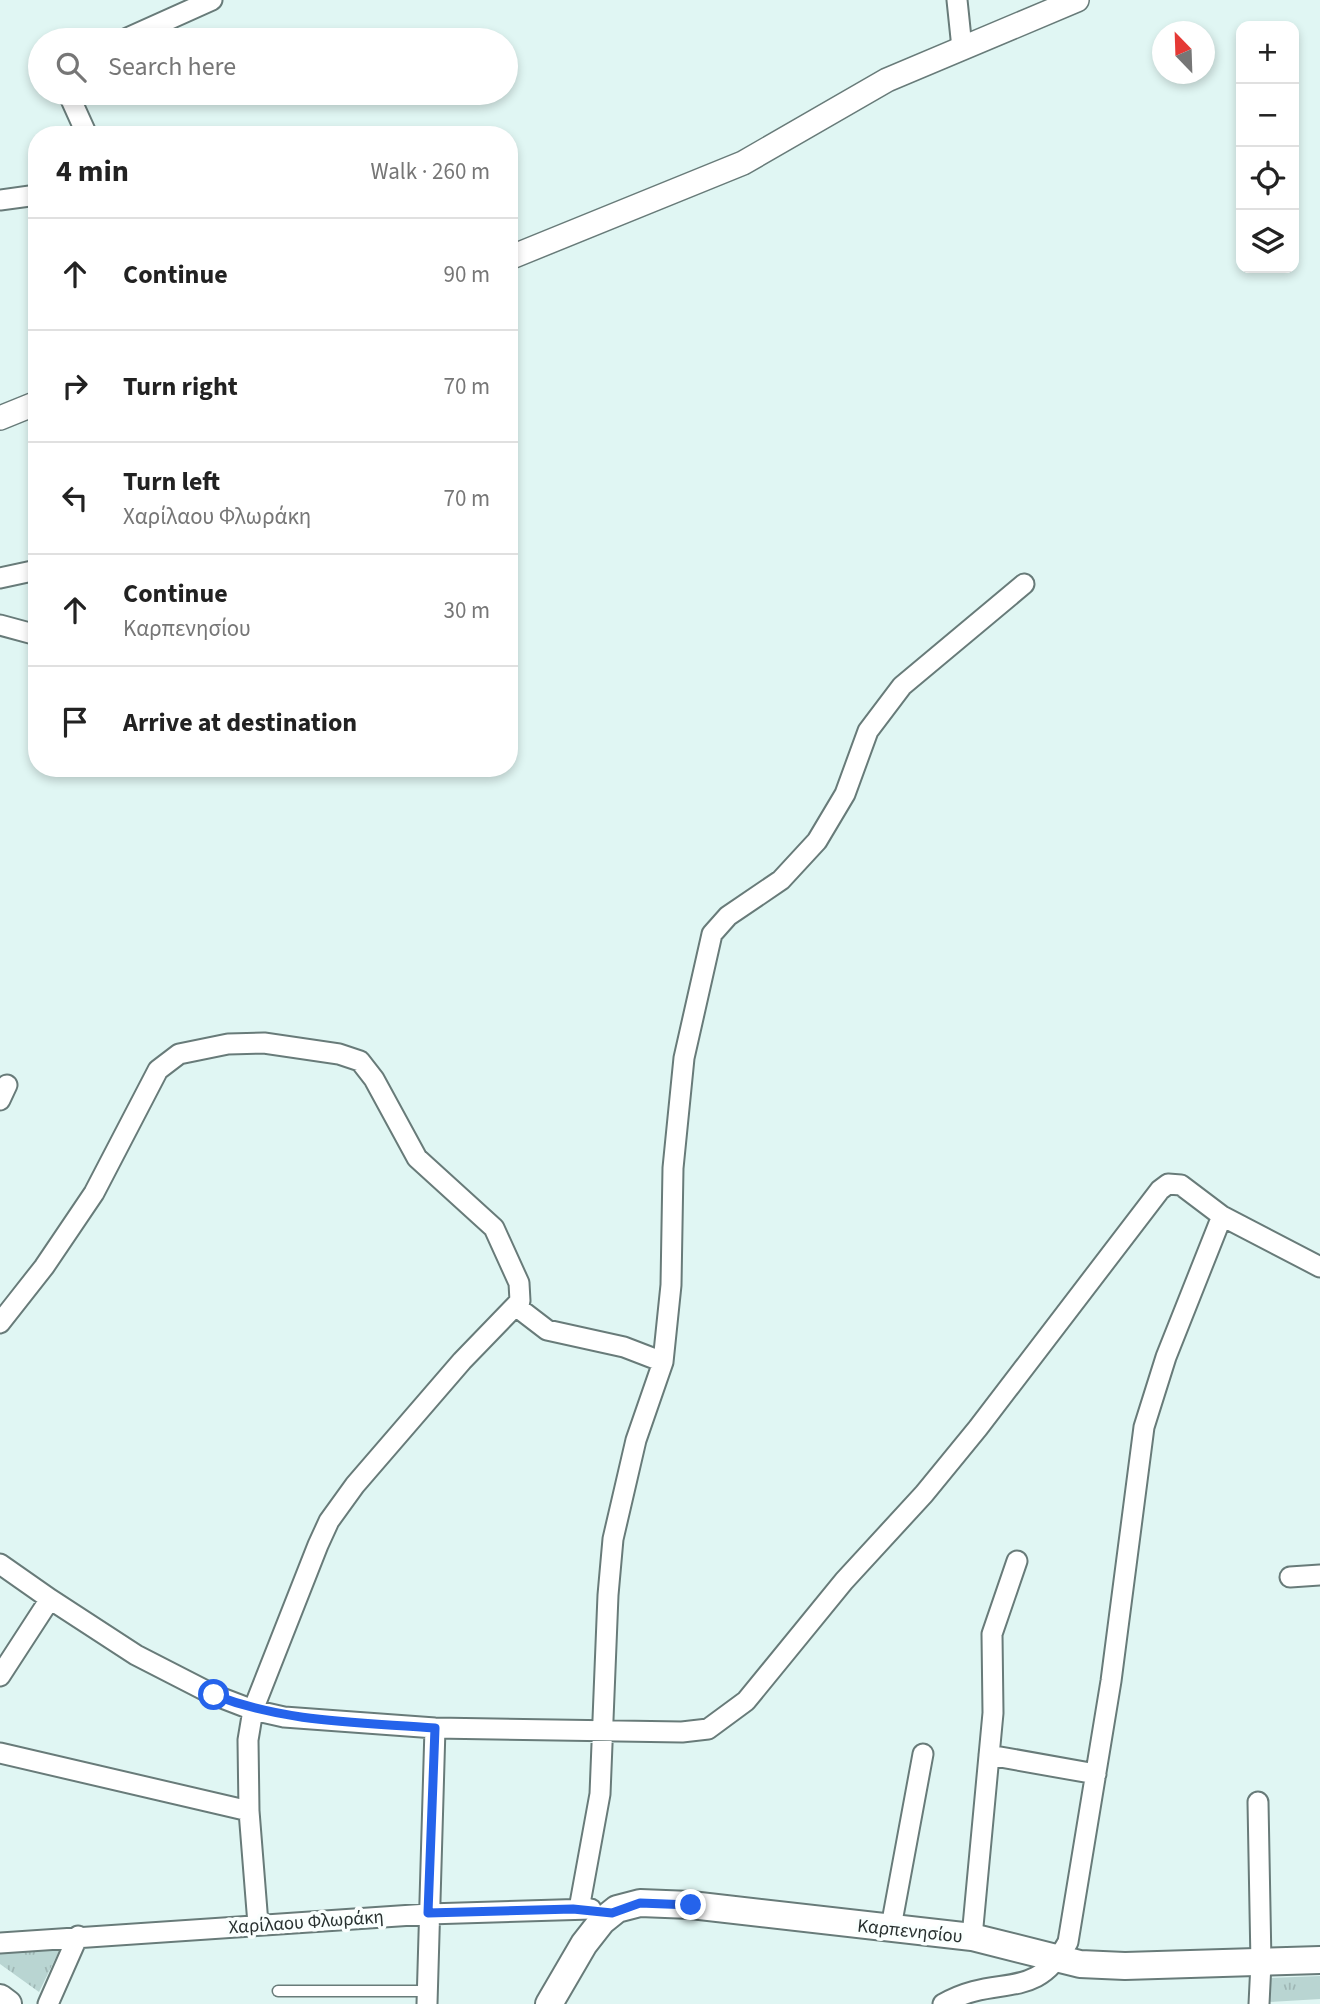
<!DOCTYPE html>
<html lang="en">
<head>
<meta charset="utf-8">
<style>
	:root { --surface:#fff; --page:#f2f2f2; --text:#222; --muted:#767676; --line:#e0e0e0 }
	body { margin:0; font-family:"Source Sans 3",sans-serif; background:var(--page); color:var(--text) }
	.controls { position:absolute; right:21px; top:21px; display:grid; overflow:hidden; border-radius:14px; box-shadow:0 4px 10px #0003 }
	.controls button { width:63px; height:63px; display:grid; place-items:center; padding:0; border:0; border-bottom:2px solid var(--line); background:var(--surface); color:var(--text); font:35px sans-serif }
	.compass { position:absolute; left:1152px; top:21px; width:63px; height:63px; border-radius:50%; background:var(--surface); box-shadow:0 4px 10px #0003; rotate:337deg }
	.stop { position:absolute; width:21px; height:21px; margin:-16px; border:5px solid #2563eb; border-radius:50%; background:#fff }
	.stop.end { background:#2563eb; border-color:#fff; box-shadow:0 2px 7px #0008 }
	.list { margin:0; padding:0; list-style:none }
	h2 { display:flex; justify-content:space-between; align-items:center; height:91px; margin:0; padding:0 28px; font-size:30px }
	h2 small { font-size:23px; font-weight:400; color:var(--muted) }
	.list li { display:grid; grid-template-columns:46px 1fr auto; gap:21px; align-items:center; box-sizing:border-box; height:112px; padding:0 28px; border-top:2px solid var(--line) }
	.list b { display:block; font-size:26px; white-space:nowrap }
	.list p { margin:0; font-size:23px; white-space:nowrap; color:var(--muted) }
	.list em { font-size:23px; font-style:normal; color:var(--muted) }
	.icon { flex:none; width:38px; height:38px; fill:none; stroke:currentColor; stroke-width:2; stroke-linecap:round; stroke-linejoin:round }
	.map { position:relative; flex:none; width:1320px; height:2004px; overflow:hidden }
	.search { position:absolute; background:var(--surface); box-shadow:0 4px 10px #0003; left:28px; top:28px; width:490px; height:77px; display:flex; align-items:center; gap:18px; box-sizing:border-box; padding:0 24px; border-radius:38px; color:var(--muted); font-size:26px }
	.panel { position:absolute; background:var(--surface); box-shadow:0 4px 10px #0003; left:28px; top:126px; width:490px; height:651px; border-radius:28px }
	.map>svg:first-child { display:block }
	.grass { fill:url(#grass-tufts) }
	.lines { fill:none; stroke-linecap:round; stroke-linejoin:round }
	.service-casing { stroke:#687b79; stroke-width:13 }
	.minor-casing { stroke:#687b79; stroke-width:23 }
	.tertiary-casing { stroke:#687b79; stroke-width:26 }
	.secondary-casing { stroke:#687b79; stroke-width:30 }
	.service { stroke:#fff; stroke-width:10 }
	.minor { stroke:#fff; stroke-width:19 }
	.tertiary { stroke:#fff; stroke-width:23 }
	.secondary { stroke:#fff; stroke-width:26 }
	.route { stroke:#2563eb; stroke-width:9 }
	.labels { text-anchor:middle; stroke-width:7; stroke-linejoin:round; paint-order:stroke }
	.street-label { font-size:19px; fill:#293130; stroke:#fafffe }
</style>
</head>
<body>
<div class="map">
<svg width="1320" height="2004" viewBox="0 0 1320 2004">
	<defs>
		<pattern id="grass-tufts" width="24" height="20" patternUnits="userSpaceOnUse" patternTransform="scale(1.75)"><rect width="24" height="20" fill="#b9d5d2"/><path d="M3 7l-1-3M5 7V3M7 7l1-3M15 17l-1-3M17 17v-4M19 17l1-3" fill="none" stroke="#9fb7b5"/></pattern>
	</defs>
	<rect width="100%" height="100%" fill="#e0f6f3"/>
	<!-- grass -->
	<path class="grass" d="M58,1949L59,1951L39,1992L0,1964V1952Z
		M1320,1976V1999L1268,2002L1270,1978Z"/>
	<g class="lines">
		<!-- service casing -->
		<g class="service-casing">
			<path id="service" d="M278,1991H427"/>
		</g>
		<!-- minor casing -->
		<g class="minor-casing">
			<path id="minor" d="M957,0L962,48
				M123,40L212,0
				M68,93L87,135
				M0,200L37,195
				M0,578L37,570
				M0,625L37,635
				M0,1100L7,1085
				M517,1307L547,1330L624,1347L663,1362L636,1440L613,1539L608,1595L600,1794L579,1909
				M0,1323L44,1267L94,1193L158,1070L179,1054L228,1044L264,1043L339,1054L360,1061L374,1079L417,1158L494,1228L519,1283L520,1301L462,1361L355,1485L329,1521L318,1545L253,1710L248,1740L249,1811L258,1924
				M663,1362L671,1285L673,1168L684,1058L712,934L728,916L781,880L817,841L845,794L868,731L902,686L1024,584
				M0,1564L50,1599
				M1290,1577L1320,1575
				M0,1676L50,1599L136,1655L214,1695L253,1710L284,1717L435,1728L682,1732L708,1729L746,1701L844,1581L924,1494L978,1428L1160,1190L1168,1184L1181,1185L1222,1216L1320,1267
				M0,1753L249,1811
				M989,1755L1096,1774
				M1258,1802L1261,1963L1259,2004
				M891,1927L923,1754
				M972,1937L993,1713L992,1634L1017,1561
				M0,1943L428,1914L591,1909
				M48,2004L78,1936
				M427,2004L435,1728
				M943,2004C999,1972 1034,2004 1068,1942L1111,1681L1144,1427L1166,1357L1222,1216"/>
		</g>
		<!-- tertiary casing -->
		<g class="tertiary-casing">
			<path id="tertiary" d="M509,258L743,163L887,80L1077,0
				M0,418L37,403"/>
		</g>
		<!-- secondary casing -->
		<g class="secondary-casing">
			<path id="secondary" d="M0,1998L8,2004
				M549,2004L584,1944L602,1921L617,1909L640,1903L691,1905L972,1937L1080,1964L1125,1966L1320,1960"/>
		</g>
		<!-- service -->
		<use href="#service" class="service"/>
		<!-- minor -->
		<use href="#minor" class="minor"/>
		<!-- tertiary -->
		<use href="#tertiary" class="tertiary"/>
		<!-- secondary -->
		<use href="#secondary" class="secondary"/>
	</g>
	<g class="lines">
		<!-- route -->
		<path class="route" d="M214,1695C287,1723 358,1722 435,1728L428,1913L573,1909L612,1913L640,1903L691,1905"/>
	</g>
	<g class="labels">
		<!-- street labels -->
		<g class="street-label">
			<text transform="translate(306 1921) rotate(-4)" y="7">Χαρίλαου Φλωράκη</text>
			<text transform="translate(910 1930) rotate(6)" y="7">Καρπενησίου</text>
		</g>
	</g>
</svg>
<div class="controls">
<button>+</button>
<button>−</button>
<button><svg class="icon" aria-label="locate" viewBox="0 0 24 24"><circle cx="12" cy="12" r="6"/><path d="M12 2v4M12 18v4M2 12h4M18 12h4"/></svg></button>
<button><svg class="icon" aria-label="layers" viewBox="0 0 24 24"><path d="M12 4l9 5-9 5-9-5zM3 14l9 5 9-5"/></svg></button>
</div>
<svg class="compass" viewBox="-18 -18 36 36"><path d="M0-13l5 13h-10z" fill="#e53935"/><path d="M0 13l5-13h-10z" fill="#767676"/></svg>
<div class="stop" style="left:214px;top:1695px"></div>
<div class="stop end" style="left:691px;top:1905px"></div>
<div class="search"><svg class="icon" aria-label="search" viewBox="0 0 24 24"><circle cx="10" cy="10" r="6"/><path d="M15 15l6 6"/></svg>Search here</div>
<section class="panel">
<h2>4 min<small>Walk · 260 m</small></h2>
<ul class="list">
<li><svg class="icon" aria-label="ahead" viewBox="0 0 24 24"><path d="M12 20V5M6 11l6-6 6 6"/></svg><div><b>Continue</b></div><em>90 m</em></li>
<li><svg class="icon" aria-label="right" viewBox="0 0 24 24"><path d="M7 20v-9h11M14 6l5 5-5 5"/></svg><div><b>Turn right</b></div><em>70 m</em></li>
<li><svg class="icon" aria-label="left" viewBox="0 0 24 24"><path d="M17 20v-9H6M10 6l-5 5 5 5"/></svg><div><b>Turn left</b><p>Χαρίλαου Φλωράκη</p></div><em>70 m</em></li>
<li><svg class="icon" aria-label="ahead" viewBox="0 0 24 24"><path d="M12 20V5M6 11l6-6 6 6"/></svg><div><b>Continue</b><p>Καρπενησίου</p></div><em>30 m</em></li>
<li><svg class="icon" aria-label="arrive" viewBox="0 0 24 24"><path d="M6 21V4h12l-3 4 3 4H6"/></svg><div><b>Arrive at destination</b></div></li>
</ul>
</section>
</div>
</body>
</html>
